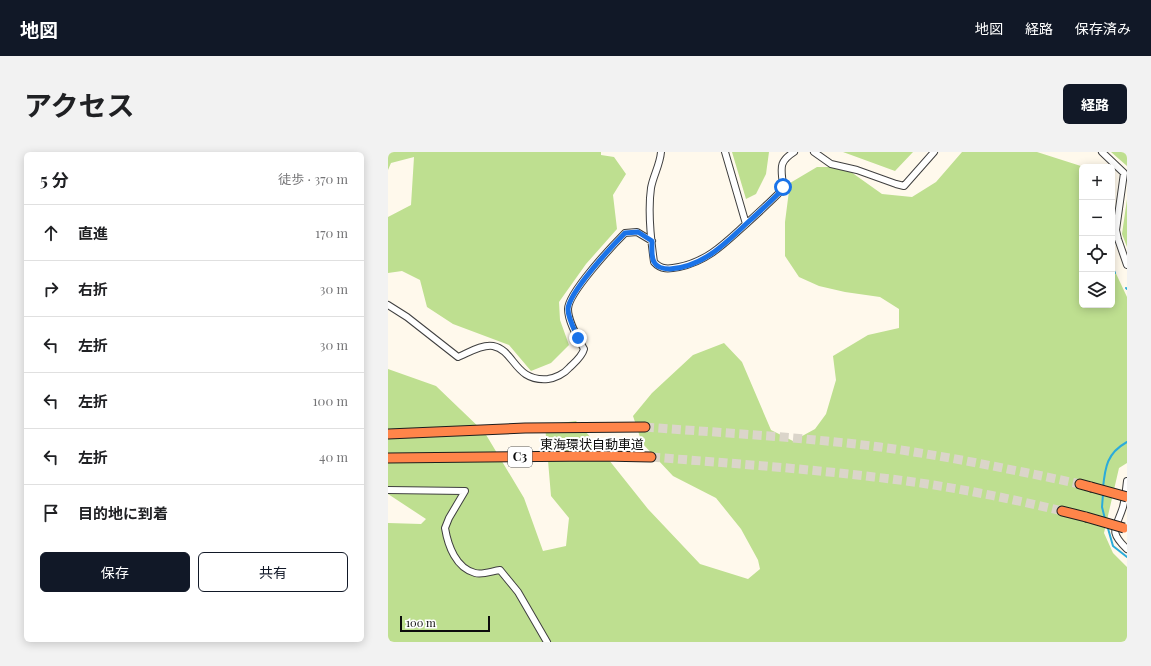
<!DOCTYPE html>
<html lang="ja">
<head>
<meta charset="utf-8">
<style>
	:root { --surface:#fff; --page:#f2f2f2; --text:#202124; --muted:#757577; --line:#e0e0e0; --accent:#111827 }
	body { margin:0; font-family:"Playfair Display","Noto Sans JP",serif; background:var(--page); color:var(--text) }
	.controls { position:absolute; right:12px; top:12px; display:grid; overflow:hidden; border-radius:6px; box-shadow:0 2px 10px #0003 }
	.controls button { width:36px; height:36px; display:grid; place-items:center; padding:0; border:0; border-bottom:1px solid var(--line); background:var(--surface); color:var(--text); font:20px sans-serif }
	.scale { position:absolute; left:12px; bottom:10px; width:90px; box-sizing:border-box; padding-left:4px; border:2px solid #0c0c0c; border-top:0; font-size:11px; line-height:14px; white-space:nowrap; color:#0c0c0c; -webkit-text-stroke:3px #fff; paint-order:stroke }
	.stop { position:absolute; width:12px; height:12px; margin:-9px; border:3px solid #1a73e8; border-radius:50%; background:#fff }
	.stop.end { background:#1a73e8; border-color:#fff; box-shadow:0 1px 4px #0008 }
	.list { margin:0; padding:0; list-style:none }
	h2 { display:flex; justify-content:space-between; align-items:center; height:52px; margin:0; padding:0 16px; font-size:17px }
	h2 small { font-size:13px; font-weight:400; color:var(--muted) }
	.list li { display:grid; grid-template-columns:26px 1fr auto; gap:12px; align-items:center; box-sizing:border-box; height:56px; padding:0 16px; border-top:1px solid var(--line) }
	.list b { display:block; font-size:15px; white-space:nowrap }
	.list em { font-size:13px; font-style:normal; color:var(--muted) }
	.actions { display:flex; gap:8px; padding:12px 16px }
	.actions a { flex:1; padding:9px 0; border:1px solid var(--accent); border-radius:6px; text-align:center; font-size:14px; color:var(--accent) }
	.actions .main { background:var(--accent); color:#fff }
	.icon { flex:none; width:22px; height:22px; fill:none; stroke:currentColor; stroke-width:2; stroke-linecap:round; stroke-linejoin:round }
	.map { position:relative; flex:none; width:739px; height:490px; overflow:hidden; border-radius:6px }
	header { display:flex; align-items:center; gap:24px; box-sizing:border-box; height:56px; padding:0 20px; background:var(--accent); color:#fff }
	header strong { font-size:19px }
	nav { display:flex; gap:22px; margin-inline-start:auto; font-size:14px }
	.intro { display:flex; align-items:center; justify-content:space-between; box-sizing:border-box; height:96px; padding:0 24px }
	h1 { margin:0; font-size:28px }
	.button { padding:10px 18px; border-radius:6px; background:var(--accent); color:#fff; font-size:14px; font-weight:700 }
	main { display:flex; gap:24px; padding:0 24px }
	aside { flex:1; background:var(--surface); border-radius:6px; box-shadow:0 2px 10px #0003 }
	.map>svg:first-child { display:block }
	.forest { fill:#bedf90 }
	.lines { fill:none; stroke-linecap:round; stroke-linejoin:round }
	.stream { stroke:#2babda; stroke-width:2 }
	.highway-tunnel { stroke:#dbd5ca; stroke-width:9; stroke-dasharray:9 4.5; stroke-linecap:butt }
	.minor-casing { stroke:#3f3f3f; stroke-width:8 }
	.highway-casing { stroke:#1d1d1d; stroke-width:11 }
	.minor { stroke:#fff; stroke-width:6 }
	.highway { stroke:#ff854a; stroke-width:9 }
	.highway-bridge-casing { stroke:#1d1d1d; stroke-width:11; stroke-linecap:butt }
	.highway-bridge { stroke:#ff854a; stroke-width:9 }
	.route { stroke:#1a73e8; stroke-width:5 }
	.labels { text-anchor:middle; stroke-width:4; stroke-linejoin:round; paint-order:stroke }
	.shield { fill:#fff; stroke:#555; stroke-width:1 }
	.shield-label { font-size:12px; font-weight:bold; fill:#0c0c0c }
	.street-label { font-size:13px; fill:#0c0c0c; stroke:#fff }
</style>
</head>
<body>
<header>
<strong>地図</strong>
<nav><a>地図</a><a>経路</a><a>保存済み</a></nav>
</header>
<div class="intro"><h1>アクセス</h1><a class="button">経路</a></div>
<main>
<aside>
<h2>5 分<small>徒歩 · 370 m</small></h2>
<ul class="list">
<li><svg class="icon" aria-label="ahead" viewBox="0 0 24 24"><path d="M12 20V5M6 11l6-6 6 6"/></svg><div><b>直進</b></div><em>170 m</em></li>
<li><svg class="icon" aria-label="right" viewBox="0 0 24 24"><path d="M7 20v-9h11M14 6l5 5-5 5"/></svg><div><b>右折</b></div><em>30 m</em></li>
<li><svg class="icon" aria-label="left" viewBox="0 0 24 24"><path d="M17 20v-9H6M10 6l-5 5 5 5"/></svg><div><b>左折</b></div><em>30 m</em></li>
<li><svg class="icon" aria-label="left" viewBox="0 0 24 24"><path d="M17 20v-9H6M10 6l-5 5 5 5"/></svg><div><b>左折</b></div><em>100 m</em></li>
<li><svg class="icon" aria-label="left" viewBox="0 0 24 24"><path d="M17 20v-9H6M10 6l-5 5 5 5"/></svg><div><b>左折</b></div><em>40 m</em></li>
<li><svg class="icon" aria-label="arrive" viewBox="0 0 24 24"><path d="M6 21V4h12l-3 4 3 4H6"/></svg><div><b>目的地に到着</b></div></li>
</ul>
<div class="actions"><a class="main">保存</a><a>共有</a></div>
</aside>
<div class="map">
<svg width="739" height="490" viewBox="0 0 739 490">
	<rect width="100%" height="100%" fill="#fff9ec"/>
	<!-- forest -->
	<path class="forest" d="M0,0H213V3L226,5L238,22L225,43L229,77L198,112L171,150L172,168L181,193L163,211L143,219L121,193L65,172L39,155L32,128L14,119L0,121V65L23,53L26,5L3,11L0,18Z
		M344,0H381L378,22L368,42L358,47Z
		M455,0H525L507,19Z
		M574,0H649L696,15H694V153H724V113L739,145V311L731,316L716,381L725,401L739,415V490H0V371L33,372L38,367L0,342V217L48,234L97,281L136,346L155,399L178,394L181,366L163,344L157,273L188,269L205,288L260,357L312,412L360,427L372,417L370,408L353,377L328,346L285,324L254,291L245,264L264,241L305,203L336,191L354,210L383,278L405,289L427,277L438,262L448,228L445,204L480,183L511,176V157L492,145L457,140L431,134L411,125L397,104V70L402,31L429,15H456L494,42L524,45L548,30Z
		M723,0H739V14Z
		M739,47V95L734,82Z"/>
	<g class="lines">
		<!-- stream -->
		<path class="stream" d="M724,109L725,116L727,121
			M738,136L739,137
			M715,336C717,315 719,301 739,290
			M715,342L714,355L717,367
			M719,373L725,394L739,405"/>
		<!-- highway-tunnel -->
		<path class="highway-tunnel" d="M257,275C335,281 414,285 492,295C559,304 626,318 692,332
			M263,305C338,311 412,316 486,325C550,332 612,344 674,359"/>
		<!-- minor casing -->
		<g class="minor-casing">
			<path id="minor" d="M273,0C272,13 265,24 263,36C260,57 263,89 266,110C273,118 281,117 291,115C320,109 337,91 358,72C369,62 380,52 390,42L395,35C394,17 389,11 406,0
				M337,0L358,72
				M426,0L443,12L469,18L508,32L516,34L546,0
				M714,0L736,21L728,78L730,87L739,113
				M0,153L19,165L70,205C80,201 94,192 105,194C127,198 126,230 160,227C167,226 176,222 181,216C186,211 194,205 196,197C190,186 180,170 180,157C180,141 225,93 237,81L249,80L264,89
				M739,329C738,338 737,347 735,355C728,377 720,379 739,397
				M0,338L77,339L61,366L57,376C60,394 68,416 87,421C95,423 104,419 112,418L130,440L159,490"/>
		</g>
		<!-- highway casing -->
		<g class="highway-casing">
			<path id="highway" d="M0,282L137,276L257,275
				M0,306L213,304L263,305
				M692,332L703,335
				M674,359L698,365"/>
		</g>
		<!-- minor -->
		<use href="#minor" class="minor"/>
		<!-- highway -->
		<use href="#highway" class="highway"/>
		<!-- highway-bridge casing -->
		<g class="highway-bridge-casing">
			<path id="highway-bridge" d="M703,335L739,345
				M698,365L736,376"/>
		</g>
		<!-- highway-bridge -->
		<use href="#highway-bridge" class="highway-bridge"/>
	</g>
	<g class="lines">
		<!-- route -->
		<path class="route" d="M190,186C186,177 180,166 180,157C181,140 225,93 237,81L250,80L264,89C264,95 263,105 266,110C269,116 276,117 282,117C313,115 335,94 357,73C368,63 379,53 390,42L395,35"/>
	</g>
	<g class="labels">
		<!-- shield labels -->
		<rect class="shield" x="120" y="295" width="24" height="20" rx="3"/>
		<g class="shield-label">
			<text x="132" y="309">C3</text>
		</g>
		<!-- street labels -->
		<g class="street-label">
			<text x="204" y="297">東海環状自動車道</text>
		</g>
	</g>
</svg>
<div class="controls">
<button>+</button>
<button>−</button>
<button><svg class="icon" aria-label="locate" viewBox="0 0 24 24"><circle cx="12" cy="12" r="6"/><path d="M12 2v4M12 18v4M2 12h4M18 12h4"/></svg></button>
<button><svg class="icon" aria-label="layers" viewBox="0 0 24 24"><path d="M12 4l9 5-9 5-9-5zM3 14l9 5 9-5"/></svg></button>
</div>
<div class="scale">100 m</div>
<div class="stop" style="left:395px;top:35px"></div>
<div class="stop end" style="left:190px;top:186px"></div>
</div>
</main>
</body>
</html>
